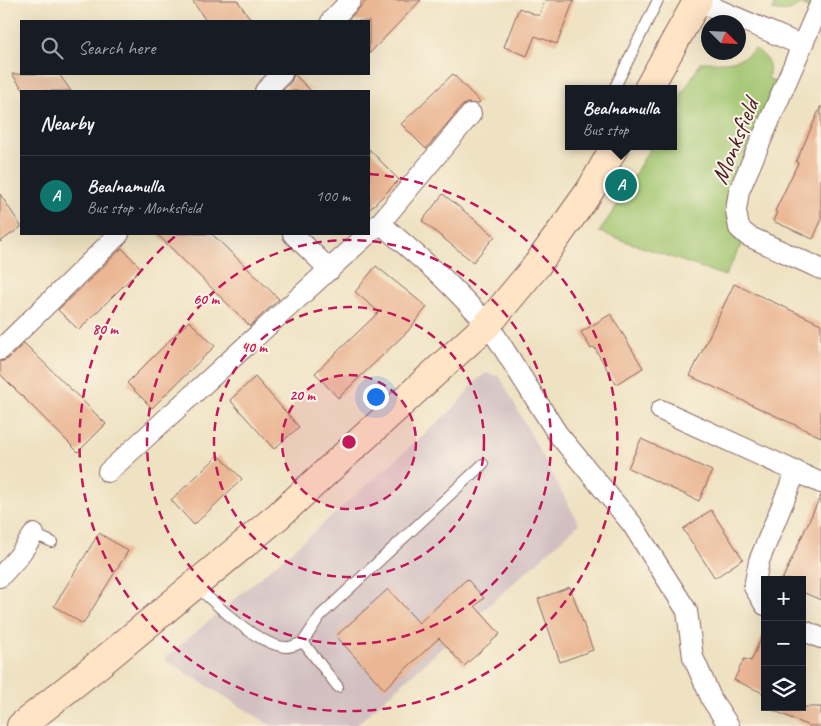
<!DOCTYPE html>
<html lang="en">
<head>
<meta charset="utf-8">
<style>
	:root { --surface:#171b24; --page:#242831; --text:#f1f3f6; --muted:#9ea1a6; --line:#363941; --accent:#0f766e }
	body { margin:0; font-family:Caveat,sans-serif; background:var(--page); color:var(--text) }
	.controls { position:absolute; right:15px; bottom:15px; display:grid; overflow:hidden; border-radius:0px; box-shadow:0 5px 20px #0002 }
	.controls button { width:45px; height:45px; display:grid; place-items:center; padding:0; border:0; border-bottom:1px solid var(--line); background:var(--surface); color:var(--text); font:25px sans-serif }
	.compass { position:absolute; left:701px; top:15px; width:45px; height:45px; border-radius:50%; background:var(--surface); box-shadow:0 5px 20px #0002; rotate:114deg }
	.you { position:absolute; left:375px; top:396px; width:18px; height:18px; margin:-12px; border:4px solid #fff; border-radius:50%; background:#1a73e8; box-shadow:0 0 0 8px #1a73e833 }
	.badge { display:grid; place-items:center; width:32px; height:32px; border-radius:50%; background:var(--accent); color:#fff; font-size:16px; font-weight:700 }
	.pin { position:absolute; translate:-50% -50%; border:2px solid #fff; box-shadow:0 1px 5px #0006 }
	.popup { position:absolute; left:565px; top:85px; width:112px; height:65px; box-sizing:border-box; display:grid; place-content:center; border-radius:0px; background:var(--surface); filter:drop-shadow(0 1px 4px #0005); font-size:16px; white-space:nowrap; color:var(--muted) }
	.popup b { font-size:19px; color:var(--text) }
	.popup::after { content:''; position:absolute; left:50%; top:100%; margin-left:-10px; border:10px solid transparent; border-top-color:var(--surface) }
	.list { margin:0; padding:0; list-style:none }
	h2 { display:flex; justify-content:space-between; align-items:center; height:65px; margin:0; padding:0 20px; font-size:21px }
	h2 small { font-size:16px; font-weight:400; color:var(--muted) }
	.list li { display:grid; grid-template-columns:32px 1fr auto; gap:15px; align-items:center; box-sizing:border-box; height:80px; padding:0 20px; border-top:1px solid var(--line) }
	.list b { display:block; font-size:19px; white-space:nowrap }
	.list p { margin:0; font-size:16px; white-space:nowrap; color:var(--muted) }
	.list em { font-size:16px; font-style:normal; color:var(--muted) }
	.icon { flex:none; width:28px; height:28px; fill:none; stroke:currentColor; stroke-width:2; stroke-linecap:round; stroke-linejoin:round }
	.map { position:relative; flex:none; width:821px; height:726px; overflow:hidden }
	.search { position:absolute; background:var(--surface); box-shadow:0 5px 20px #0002; left:20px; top:20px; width:350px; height:55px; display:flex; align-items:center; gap:12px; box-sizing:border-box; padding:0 18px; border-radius:0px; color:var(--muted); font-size:19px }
	.panel { position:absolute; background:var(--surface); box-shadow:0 5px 20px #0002; left:20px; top:90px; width:350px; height:145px; border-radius:0px }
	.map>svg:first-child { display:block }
	.industrial { fill:#d2bfc1 }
	.green { fill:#a0c46e; stroke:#75724c }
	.building { fill:#eab693 }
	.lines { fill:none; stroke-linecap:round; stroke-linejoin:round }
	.lane-casing { stroke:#846360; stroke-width:12 }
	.street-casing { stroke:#846360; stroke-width:22 }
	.secondary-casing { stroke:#846360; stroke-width:30 }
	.lane { stroke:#fff; stroke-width:10 }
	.street { stroke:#fff; stroke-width:20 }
	.secondary { stroke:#ffe4c6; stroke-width:28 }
	.ring { fill:none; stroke:#c2185b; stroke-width:2.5; stroke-dasharray:9 6 }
	.labels { text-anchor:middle; stroke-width:4; stroke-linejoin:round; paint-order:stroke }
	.street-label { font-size:25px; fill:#4a1f2b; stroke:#fcf5e5 }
	.centre { fill:#c2185b; stroke:#fcf5e5; stroke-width:2.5 }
	.ring-label { font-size:15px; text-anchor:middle; font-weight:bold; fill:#c2185b; stroke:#fcf5e5; stroke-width:4; stroke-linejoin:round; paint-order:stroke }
</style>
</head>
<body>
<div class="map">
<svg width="821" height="726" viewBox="0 0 821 726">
	<rect width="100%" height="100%" fill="#fcf5e5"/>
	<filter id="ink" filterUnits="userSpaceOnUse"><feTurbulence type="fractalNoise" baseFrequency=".02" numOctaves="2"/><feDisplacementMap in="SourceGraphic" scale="10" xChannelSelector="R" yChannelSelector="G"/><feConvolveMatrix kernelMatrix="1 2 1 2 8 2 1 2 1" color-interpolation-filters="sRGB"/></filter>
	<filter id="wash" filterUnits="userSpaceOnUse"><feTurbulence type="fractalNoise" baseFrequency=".0096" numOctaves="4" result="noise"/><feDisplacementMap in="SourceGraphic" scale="20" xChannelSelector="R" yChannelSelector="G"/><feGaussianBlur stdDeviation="1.12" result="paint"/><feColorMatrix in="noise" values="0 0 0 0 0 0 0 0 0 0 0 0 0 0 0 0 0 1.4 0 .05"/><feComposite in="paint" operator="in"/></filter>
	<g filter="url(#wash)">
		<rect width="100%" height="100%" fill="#efe2c2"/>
		<!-- industrial -->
		<path class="industrial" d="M486,373L500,377L579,524L355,726H272L164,659L316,530L454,408L477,380Z"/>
		<!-- green -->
		<path class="green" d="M776,0H813L810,9L801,4C791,12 785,13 772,10Z
			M754,49C767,56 772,63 768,78L776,83L726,199V208L742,243L725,276L599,232L618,204L651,146H674V108L701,62C718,62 741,65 754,49Z"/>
		<g id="blocks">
			<!-- building -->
			<path class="building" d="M192,0H237L252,21H206Z
				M367,0H421L369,54V21H347Z
				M545,0H574L557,44L535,36L527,56L504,47L519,8L539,16Z
				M12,74H59L71,91H24Z
				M294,74L311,91H282L291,82Z
				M453,74L480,102L477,104L467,103L462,106L426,149L401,124Z
				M821,106V221L813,239L773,221L777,212L775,211L798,163L796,162Z
				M369,149L399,180L369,210Z
				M0,194L21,226V227L0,242Z
				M443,194L495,236L473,262L422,221Z
				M157,234H212L279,299L250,326Z
				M122,248L141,268L79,330L58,310Z
				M376,266L427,307L408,331L338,398L315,373L379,312L355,292Z
				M734,284L821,324V437L690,376Z
				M611,314L643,368L616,384L594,347L591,349L581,332Z
				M189,321L215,346L152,408L127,383Z
				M24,343L106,424L78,452L0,374V362L8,359Z
				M255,377L299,427L274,449L230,400Z
				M641,439L712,471L699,501L628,468Z
				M219,455L242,479L194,525L171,500Z
				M821,495V600L802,592V580H782Z
				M711,510L743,559L715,578L683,529Z
				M99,533L128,551L83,624L54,606Z
				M467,579L484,598L475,606L500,634L464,666L439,638L384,689L336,636L388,589L419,623Z
				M570,587L593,650L560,662L538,599Z
				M765,630V694L734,680L744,659L751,661Z
				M766,707H821V726H809Z"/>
		</g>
	</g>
	<g filter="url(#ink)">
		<use href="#blocks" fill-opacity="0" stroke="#846360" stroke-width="1"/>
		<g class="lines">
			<!-- lane casing -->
			<g class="lane-casing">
				<path id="lane" d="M614,89L658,0
					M34,534L52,542
					M196,586C217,605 256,644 285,647C290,648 298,644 303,642
					M338,687L303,642L320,616L483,464"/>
			</g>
			<!-- street casing -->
			<g class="street-casing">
				<path id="street" d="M698,1L801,45
					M821,2L739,191L736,211L739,228L748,236L821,269
					M331,21L351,0
					M265,91L282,74
					M380,223L442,277L488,324L557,433L632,524L687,611L693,657L712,700L729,726
					M293,234L330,270
					M0,350L119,234
					M661,410L821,483
					M108,472L380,223L471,114
					M0,577L18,557L34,534
					M765,605L754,587L759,561L796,471
					M802,630L821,638"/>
			</g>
			<!-- secondary casing -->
			<g class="secondary-casing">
				<path id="secondary" d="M648,89L698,0
					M21,726L103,661L277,517L488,324L537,265L591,189L615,146"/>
			</g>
			<!-- lane -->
			<use href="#lane" class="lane"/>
			<!-- street -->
			<use href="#street" class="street"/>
			<!-- secondary -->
			<use href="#secondary" class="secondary"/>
		</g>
	</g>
	<!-- distance rings -->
	<circle cx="349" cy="442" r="67" fill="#c2185b" fill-opacity=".12"/>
	<g class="ring">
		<circle cx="349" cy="442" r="67"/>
		<circle cx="349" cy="442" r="135"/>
		<circle cx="349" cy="442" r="202"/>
		<path d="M370 174A269 269 0 1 1 178 234"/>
	</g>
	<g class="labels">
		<!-- street labels -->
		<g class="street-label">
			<text transform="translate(734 141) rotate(-68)" y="9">Monksfield</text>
		</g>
	</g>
	<circle cx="349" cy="442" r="8" class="centre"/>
	<g class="ring-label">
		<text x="206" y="304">60 m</text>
		<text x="105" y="334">80 m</text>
		<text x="254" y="352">40 m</text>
		<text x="302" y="400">20 m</text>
	</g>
</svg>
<div class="controls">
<button>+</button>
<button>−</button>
<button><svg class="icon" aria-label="layers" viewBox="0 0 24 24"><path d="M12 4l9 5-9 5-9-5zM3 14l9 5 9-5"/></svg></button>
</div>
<svg class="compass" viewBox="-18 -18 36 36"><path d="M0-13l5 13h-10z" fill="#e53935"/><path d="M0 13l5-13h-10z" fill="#9ea1a6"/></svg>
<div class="you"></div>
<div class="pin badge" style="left:621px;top:185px">A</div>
<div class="popup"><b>Bealnamulla</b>Bus stop</div>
<div class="search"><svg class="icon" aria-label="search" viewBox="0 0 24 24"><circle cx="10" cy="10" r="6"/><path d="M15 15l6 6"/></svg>Search here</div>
<section class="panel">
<h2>Nearby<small></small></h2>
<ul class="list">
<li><span class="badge">A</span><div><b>Bealnamulla</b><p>Bus stop · Monksfield</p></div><em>100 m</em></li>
</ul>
</section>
</div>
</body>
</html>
